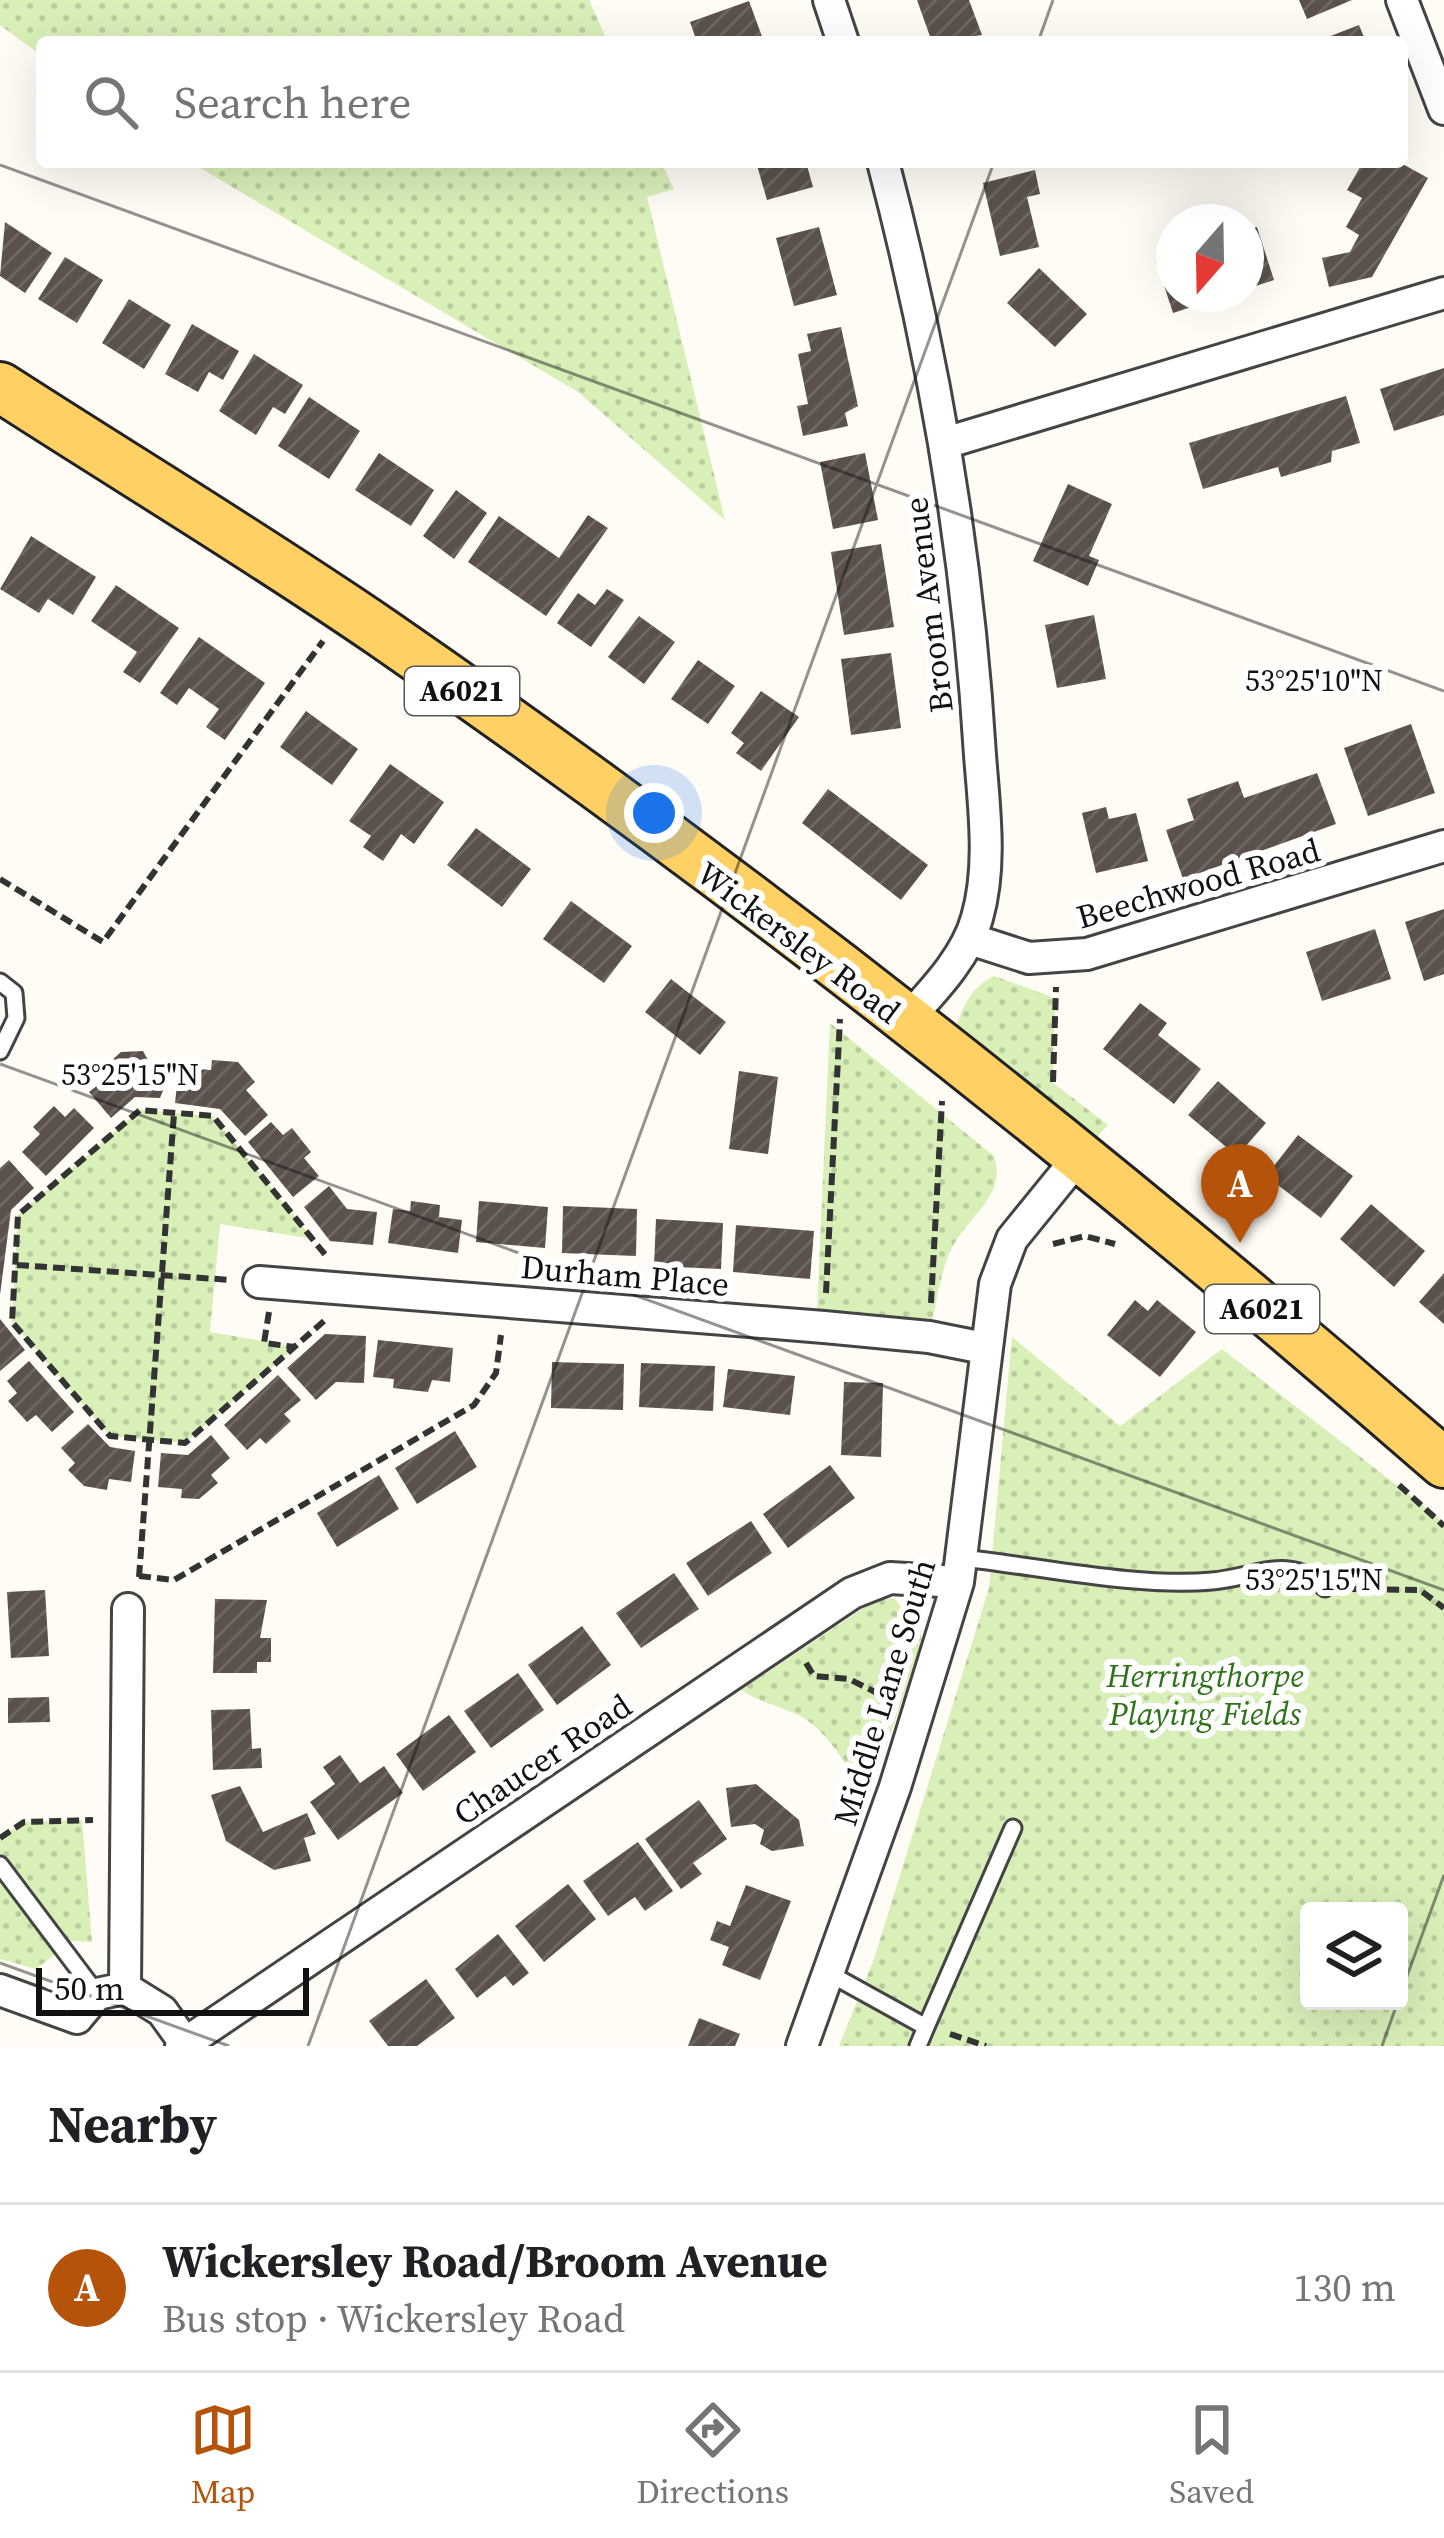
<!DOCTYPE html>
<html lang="en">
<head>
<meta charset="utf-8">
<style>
	:root { --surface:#fff; --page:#f6f6f6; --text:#202124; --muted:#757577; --line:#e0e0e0; --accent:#b45309 }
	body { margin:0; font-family:"Source Serif 4",serif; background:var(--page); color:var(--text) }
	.controls { position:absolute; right:36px; bottom:36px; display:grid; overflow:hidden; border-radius:12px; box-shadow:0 12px 48px #0002 }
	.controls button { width:108px; height:108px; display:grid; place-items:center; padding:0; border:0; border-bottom:3px solid var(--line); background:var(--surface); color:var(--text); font:60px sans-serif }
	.compass { position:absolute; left:1156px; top:204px; width:108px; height:108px; border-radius:50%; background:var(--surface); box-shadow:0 12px 48px #0002; rotate:200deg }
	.scale { position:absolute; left:36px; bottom:30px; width:273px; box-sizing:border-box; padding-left:12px; border:6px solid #111; border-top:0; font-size:33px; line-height:42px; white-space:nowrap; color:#111; -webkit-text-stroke:9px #fff; paint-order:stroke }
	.you { position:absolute; left:654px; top:813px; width:42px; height:42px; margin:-30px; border:9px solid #fff; border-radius:50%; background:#1a73e8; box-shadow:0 0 0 18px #1a73e833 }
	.badge { display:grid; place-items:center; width:78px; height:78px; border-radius:50%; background:var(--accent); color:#fff; font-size:39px; font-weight:700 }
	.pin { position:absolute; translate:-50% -99px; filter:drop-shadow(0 3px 6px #0008) }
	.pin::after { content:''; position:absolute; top:63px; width:42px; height:36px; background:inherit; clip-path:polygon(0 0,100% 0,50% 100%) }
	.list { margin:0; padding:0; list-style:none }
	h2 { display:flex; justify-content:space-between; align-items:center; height:156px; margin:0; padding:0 48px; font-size:51px }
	h2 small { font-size:39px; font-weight:400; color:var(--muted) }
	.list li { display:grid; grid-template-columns:78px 1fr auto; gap:36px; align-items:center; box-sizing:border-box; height:168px; padding:0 48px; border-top:3px solid var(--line) }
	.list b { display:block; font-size:45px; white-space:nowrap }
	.list p { margin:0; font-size:39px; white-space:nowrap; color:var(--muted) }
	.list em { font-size:39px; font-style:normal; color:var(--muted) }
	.icon { flex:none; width:66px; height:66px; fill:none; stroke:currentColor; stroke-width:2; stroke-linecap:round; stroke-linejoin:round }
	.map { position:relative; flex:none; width:1444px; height:2046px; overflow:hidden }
	.search { position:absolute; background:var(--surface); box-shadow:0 12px 48px #0002; left:36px; right:36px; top:36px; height:132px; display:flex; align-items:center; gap:30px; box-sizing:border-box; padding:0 42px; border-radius:12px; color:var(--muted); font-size:45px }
	.sheet { height:324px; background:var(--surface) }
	nav { display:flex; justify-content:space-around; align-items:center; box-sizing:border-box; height:168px; border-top:3px solid var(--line); background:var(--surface); font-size:33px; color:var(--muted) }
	nav a { display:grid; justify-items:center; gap:6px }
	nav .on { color:var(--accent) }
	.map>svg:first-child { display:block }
	.grass { fill:url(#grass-dots); fill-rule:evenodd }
	.building { fill:url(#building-hatch) }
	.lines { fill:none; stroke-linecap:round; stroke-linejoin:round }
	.service-casing { stroke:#444; stroke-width:21 }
	.minor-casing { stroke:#444; stroke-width:36 }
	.primary-casing { stroke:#222; stroke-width:54 }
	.path { stroke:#333; stroke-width:6; stroke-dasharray:12 6; stroke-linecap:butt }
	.service { stroke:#fff; stroke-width:15 }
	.minor { stroke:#fff; stroke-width:30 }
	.primary { stroke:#ffd165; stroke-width:48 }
	.ticks { fill:none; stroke:#111; stroke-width:3; stroke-opacity:0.45 }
	.labels { text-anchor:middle; stroke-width:12; stroke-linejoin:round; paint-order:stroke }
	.shield { fill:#fff; stroke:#585858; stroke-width:3 }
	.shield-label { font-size:30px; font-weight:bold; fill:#111 }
	.street-label { font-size:33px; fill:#111; stroke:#fff }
	.park-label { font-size:33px; font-style:italic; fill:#2f7218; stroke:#fff }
	.ticks-label { font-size:30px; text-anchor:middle; fill:#111; stroke:#fff; stroke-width:12; stroke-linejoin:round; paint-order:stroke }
</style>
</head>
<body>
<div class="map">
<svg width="1444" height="2046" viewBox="0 0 1444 2046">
	<defs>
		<pattern id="grass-dots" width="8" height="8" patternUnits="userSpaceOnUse" patternTransform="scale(3)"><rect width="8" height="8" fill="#d8efb8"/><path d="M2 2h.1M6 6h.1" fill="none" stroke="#b8cc9d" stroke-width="1.8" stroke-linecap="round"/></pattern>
		<pattern id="building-hatch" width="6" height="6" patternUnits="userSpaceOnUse" patternTransform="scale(3)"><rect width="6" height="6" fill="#5b514c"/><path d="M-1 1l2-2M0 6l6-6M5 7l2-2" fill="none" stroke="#6e6662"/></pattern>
	</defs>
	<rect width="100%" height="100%" fill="#fffcf5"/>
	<!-- grass -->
	<path class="grass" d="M0,0H589L608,42H42V56L0,25Z
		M190,162H661L674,189L647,197L725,520L578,392Z
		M994,976L1055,998L1053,1083L1108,1125L1094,1140L964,1038L957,1025C965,1002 972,987 994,976Z
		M830,1023L994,1156C1007,1195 971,1213 953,1246C941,1267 938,1297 932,1321L817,1310Z
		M140,1110L213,1116L313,1239L220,1224L210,1332L295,1347L185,1443L110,1436L12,1322L18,1215Z
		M1012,1337L1120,1426L1222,1349L1444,1522V2046H839L874,1959L989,1588ZM1309,1911H1399V2001H1309Z
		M894,1598L921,1632L922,1644L868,1799C849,1771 831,1734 802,1717C782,1706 761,1703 741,1690L877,1599Z
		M82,1820L92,1942L72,1941L36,1969L0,1959V1838L24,1822Z"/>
	<!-- building -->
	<path class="building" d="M917,0H969L982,35L932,42Z
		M1299,0H1352L1307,19Z
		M749,1L764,42H697L690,22Z
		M1359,25L1366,42H1315Z
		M756,162H806L813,187L767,200Z
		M1363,162H1399L1428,178L1372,277L1329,287L1322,258L1350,252L1359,235L1346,227L1362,198L1347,190Z
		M1035,170L1040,194L1027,197L1039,247L1000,256L983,183Z
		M5,222L52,253L25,293L0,276Z
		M819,227L837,295L794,306L776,238Z
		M1257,227L1274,280L1246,289V231Z
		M1174,255V294L1228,295L1173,313L1156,261Z
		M65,257L103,280L77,323L38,299Z
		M1039,268L1087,314L1055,347L1007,303Z
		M129,299L171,325L144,369L102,343Z
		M192,324L239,351L223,380L209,372L198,392L165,374Z
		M841,327L858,406L845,413L848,426L803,436L797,406L808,404L798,354L811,351L807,334Z
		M254,354L303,385L285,414L273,407L256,435L219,411Z
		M1444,368V415L1394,431L1380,389Z
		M1346,396L1360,443L1332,451L1331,462L1281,477L1278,467L1203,489L1189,443Z
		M309,397L360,431L329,479L278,446Z
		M379,453L434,490L411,526L355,490Z
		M865,453L878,520L833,529L820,462Z
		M1068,484L1112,504L1089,556L1099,560L1088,586L1033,561Z
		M456,490L487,513L454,559L423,536Z
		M588,515L608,528L546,616L468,562L499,516L559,558Z
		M31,536L96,577L73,615L48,599L39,613L0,589Z
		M881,544L894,627L844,635L831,552Z
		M116,585L179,628L140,683L123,672L137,652L91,621Z
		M607,589L624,600L591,647L557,623L578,593L595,605Z
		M1094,615L1106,679L1057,688L1045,625Z
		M639,616L675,642L644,684L608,657Z
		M199,637L265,683L225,740L206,727L219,709L189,688L177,705L160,693Z
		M891,653L901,728L851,735L841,659Z
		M698,660L735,686L708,724L671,699Z
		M761,691L799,717L761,771L736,753L744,743L731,733Z
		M306,711L358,749L332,785L280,747Z
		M1411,724L1435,793L1368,816L1344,748Z
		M390,764L444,802L414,844L401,834L383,861L363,847L371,836L349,821Z
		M1317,773L1336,824L1183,879L1166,830L1194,820L1187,799L1238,781L1244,798Z
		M828,789L928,865L901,900L802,823Z
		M1106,807L1109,819L1136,813L1148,861L1096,873L1082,813Z
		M476,828L531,869L502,907L447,865Z
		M571,901L632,946L604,983L543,939Z
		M1444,909V974L1424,981L1405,922Z
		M1375,929L1391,979L1322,1001L1306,952Z
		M671,979L726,1022L700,1055L645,1012Z
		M1140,1003L1167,1023L1158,1035L1201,1069L1174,1104L1103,1049Z
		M143,1051L149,1062L171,1071L160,1098L135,1097L111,1118L89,1092L108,1077L102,1069L121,1052Z
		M212,1060L238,1062L255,1082L246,1090L268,1115L245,1136L220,1109L175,1103L179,1067L211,1070Z
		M739,1071L778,1077L768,1154L729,1149Z
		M1218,1081L1266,1123L1237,1156L1188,1115Z
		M54,1106L65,1117L74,1108L94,1128L46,1176L22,1152L40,1134L33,1127Z
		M271,1122L283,1135L292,1128L311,1152L304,1158L319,1176L293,1197L248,1142Z
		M1298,1135L1353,1176L1321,1218L1266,1176Z
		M9,1160L34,1188L11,1210L0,1295V1168Z
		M329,1186L347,1209L377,1212L373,1245L330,1241L304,1207Z
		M411,1201L440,1205L439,1217L462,1220L458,1253L388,1243L393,1209L410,1211Z
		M479,1201L548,1207L545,1248L476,1242Z
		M1371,1204L1425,1251L1394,1287L1340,1239Z
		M563,1206L637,1209L636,1256L562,1253Z
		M656,1219L723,1223L721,1269L654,1266Z
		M736,1225L814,1231L810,1279L733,1272Z
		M1444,1273V1324L1419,1302Z
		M1135,1300L1148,1311L1157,1300L1196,1332L1160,1377L1107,1335Z
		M0,1319L25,1350L0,1371Z
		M325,1334L366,1336L364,1383L336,1382L316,1400L287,1368Z
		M378,1340L453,1348L450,1382L432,1380L428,1392L393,1388L394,1379L373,1377Z
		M29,1361L74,1412L52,1432L36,1415L27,1422L8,1401L17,1393L7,1381Z
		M552,1362L624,1364L623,1410L551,1408Z
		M641,1363L715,1366L713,1411L639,1407Z
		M728,1369L795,1376L790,1415L723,1407Z
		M278,1375L301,1400L284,1414L291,1421L266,1444L260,1438L247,1450L224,1425Z
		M844,1382L883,1383L881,1457L841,1455Z
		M88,1424L110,1447L135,1451L131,1482L109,1479L107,1490L84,1486L68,1470L75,1463L61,1448Z
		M455,1431L477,1467L417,1504L395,1468Z
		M211,1435L230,1458L211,1475L218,1483L199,1499L181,1498L182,1489L158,1487L161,1453L188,1455Z
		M830,1465L855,1498L788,1548L763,1514Z
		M379,1475L399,1509L337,1547L317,1513Z
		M751,1521L772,1553L708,1596L686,1563Z
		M674,1573L699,1609L641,1648L616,1613Z
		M45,1590L49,1656L11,1658L7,1592Z
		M215,1599L267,1600L260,1638H271V1662H257V1673H213Z
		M582,1626L611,1665L557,1705L528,1665Z
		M518,1673L544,1710L491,1748L464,1711Z
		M49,1697L50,1722L8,1723V1698Z
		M250,1709L252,1749L261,1748L262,1768L213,1770L211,1710Z
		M449,1715L476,1752L423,1791L396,1754Z
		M340,1755L360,1783L384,1766L403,1793L338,1840L310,1802L335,1784L323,1767Z
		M756,1784L799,1820L804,1846L772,1851L760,1844L764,1830L755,1824L731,1827L726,1788Z
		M240,1786L263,1832L307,1813L316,1834L304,1838L311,1861L274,1870L226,1841L211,1795Z
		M699,1800L727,1839L693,1863L702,1874L681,1889L645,1839Z
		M638,1842L673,1891L645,1911L635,1897L608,1916L583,1881Z
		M568,1884L596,1919L544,1962L515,1926Z
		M746,1885L791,1901L760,1980L722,1965L729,1947L710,1940L717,1921L730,1926Z
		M498,1934L529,1973L513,1986L505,1976L477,1998L455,1969Z
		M426,1979L455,2018L417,2046H388L369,2021Z
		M699,2018L740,2034L735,2046H688Z"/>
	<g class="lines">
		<!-- service casing -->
		<g class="service-casing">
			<path id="service" d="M0,982L14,993L16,1018L0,1051
				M962,1558C1037,1566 1139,1588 1212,1581C1253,1578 1290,1553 1325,1588
				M0,1865L97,1994
				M832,1975L926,2027L918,2046
				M926,2027L1013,1828"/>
		</g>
		<!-- minor casing -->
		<g class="minor-casing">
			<path id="minor" d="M829,0L843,42
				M1402,0L1444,109
				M883,162C934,356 968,554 980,755C984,808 992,866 977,918C966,958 932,992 905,1022
				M945,443L1444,293
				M970,939L1029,958L1087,954L1444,846
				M259,1282L824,1327L929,1337L984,1348
				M125,1988L128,1609
				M125,1988L162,2011L185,2043
				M0,1990L77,2018
				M77,2018L97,1994L125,1988
				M181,2046L852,1593L890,1578L958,1582
				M802,2046L895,1787L958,1582L995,1284L1012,1239L1077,1159"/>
		</g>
		<!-- primary casing -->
		<g class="primary-casing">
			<path id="primary" d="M0,387C127,469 257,547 381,632C746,884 1110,1172 1444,1463"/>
		</g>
		<!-- path -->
		<path class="path" d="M0,879L103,942L323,641
			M1053,1082L1056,987
			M1053,1244L1085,1236L1115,1244
			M17,1265L231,1280
			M826,1293L840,1019
			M931,1303L942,1101
			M269,1312L264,1343L295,1347
			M324,1321L185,1443L110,1436L12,1322L18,1215L140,1110L213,1116L327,1257
			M1399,1485L1444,1526
			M139,1576L174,1580L474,1405L496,1373L501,1335
			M139,1577L174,1114
			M1351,1589L1420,1590L1444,1608
			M806,1663L814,1676L849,1679L889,1699
			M0,1838L24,1822L93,1820
			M950,2034L986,2046"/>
		<!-- service -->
		<use href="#service" class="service"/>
		<!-- minor -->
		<use href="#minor" class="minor"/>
		<!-- primary -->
		<use href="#primary" class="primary"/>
	</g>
	<!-- ticks -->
	<path class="ticks" d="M1038,42L1053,0M0,165L1444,691M0,1064L1444,1590M0,1963L229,2046M1399,1998L1444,1875M308,2046L994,162M1382,2046L1398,2001"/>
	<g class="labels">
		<!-- shield labels -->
		<g class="shield">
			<rect x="405" y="667" width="114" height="48" rx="9"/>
			<rect x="1205" y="1285" width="114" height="48" rx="9"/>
		</g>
		<g class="shield-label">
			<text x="462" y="701">A6021</text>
			<text x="1262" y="1319">A6021</text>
		</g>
		<!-- street labels -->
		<g class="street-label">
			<text transform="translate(928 605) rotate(-97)" y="12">Broom Avenue</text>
			<text transform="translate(1198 883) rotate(-16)" y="12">Beechwood Road</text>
			<text transform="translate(799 942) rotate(37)" y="12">Wickersley Road</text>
			<text transform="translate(625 1275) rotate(5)" y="12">Durham Place</text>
			<text transform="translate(884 1692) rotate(-73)" y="12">Middle Lane South</text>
			<text transform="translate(542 1759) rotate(-34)" y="12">Chaucer Road</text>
		</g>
		<!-- park labels -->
		<g class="park-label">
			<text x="1205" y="1687">Herringthorpe<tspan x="1205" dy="38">Playing Fields</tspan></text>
		</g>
	</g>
	<g class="ticks-label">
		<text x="1314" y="691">53°25'10"N</text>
		<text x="130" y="1085">53°25'15"N</text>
		<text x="1314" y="1590">53°25'15"N</text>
	</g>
</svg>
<div class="controls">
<button><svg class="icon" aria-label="layers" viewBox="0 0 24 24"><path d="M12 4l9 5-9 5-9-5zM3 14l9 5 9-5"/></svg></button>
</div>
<svg class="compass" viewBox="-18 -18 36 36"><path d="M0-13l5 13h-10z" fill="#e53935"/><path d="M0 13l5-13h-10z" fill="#757577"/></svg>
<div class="scale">50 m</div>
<div class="you"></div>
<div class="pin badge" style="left:1240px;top:1243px">A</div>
<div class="search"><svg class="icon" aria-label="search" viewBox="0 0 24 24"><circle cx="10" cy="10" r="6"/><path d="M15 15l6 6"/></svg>Search here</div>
</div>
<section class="sheet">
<h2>Nearby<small></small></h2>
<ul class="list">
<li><span class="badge">A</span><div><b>Wickersley Road/Broom Avenue</b><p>Bus stop · Wickersley Road</p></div><em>130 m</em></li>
</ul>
</section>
<nav>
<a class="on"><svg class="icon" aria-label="map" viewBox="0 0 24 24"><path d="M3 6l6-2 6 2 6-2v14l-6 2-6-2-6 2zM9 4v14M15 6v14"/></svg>Map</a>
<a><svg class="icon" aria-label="directions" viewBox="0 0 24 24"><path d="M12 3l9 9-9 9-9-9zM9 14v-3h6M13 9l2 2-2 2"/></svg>Directions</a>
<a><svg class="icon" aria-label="saved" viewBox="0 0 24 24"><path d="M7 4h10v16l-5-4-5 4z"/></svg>Saved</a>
</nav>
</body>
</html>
